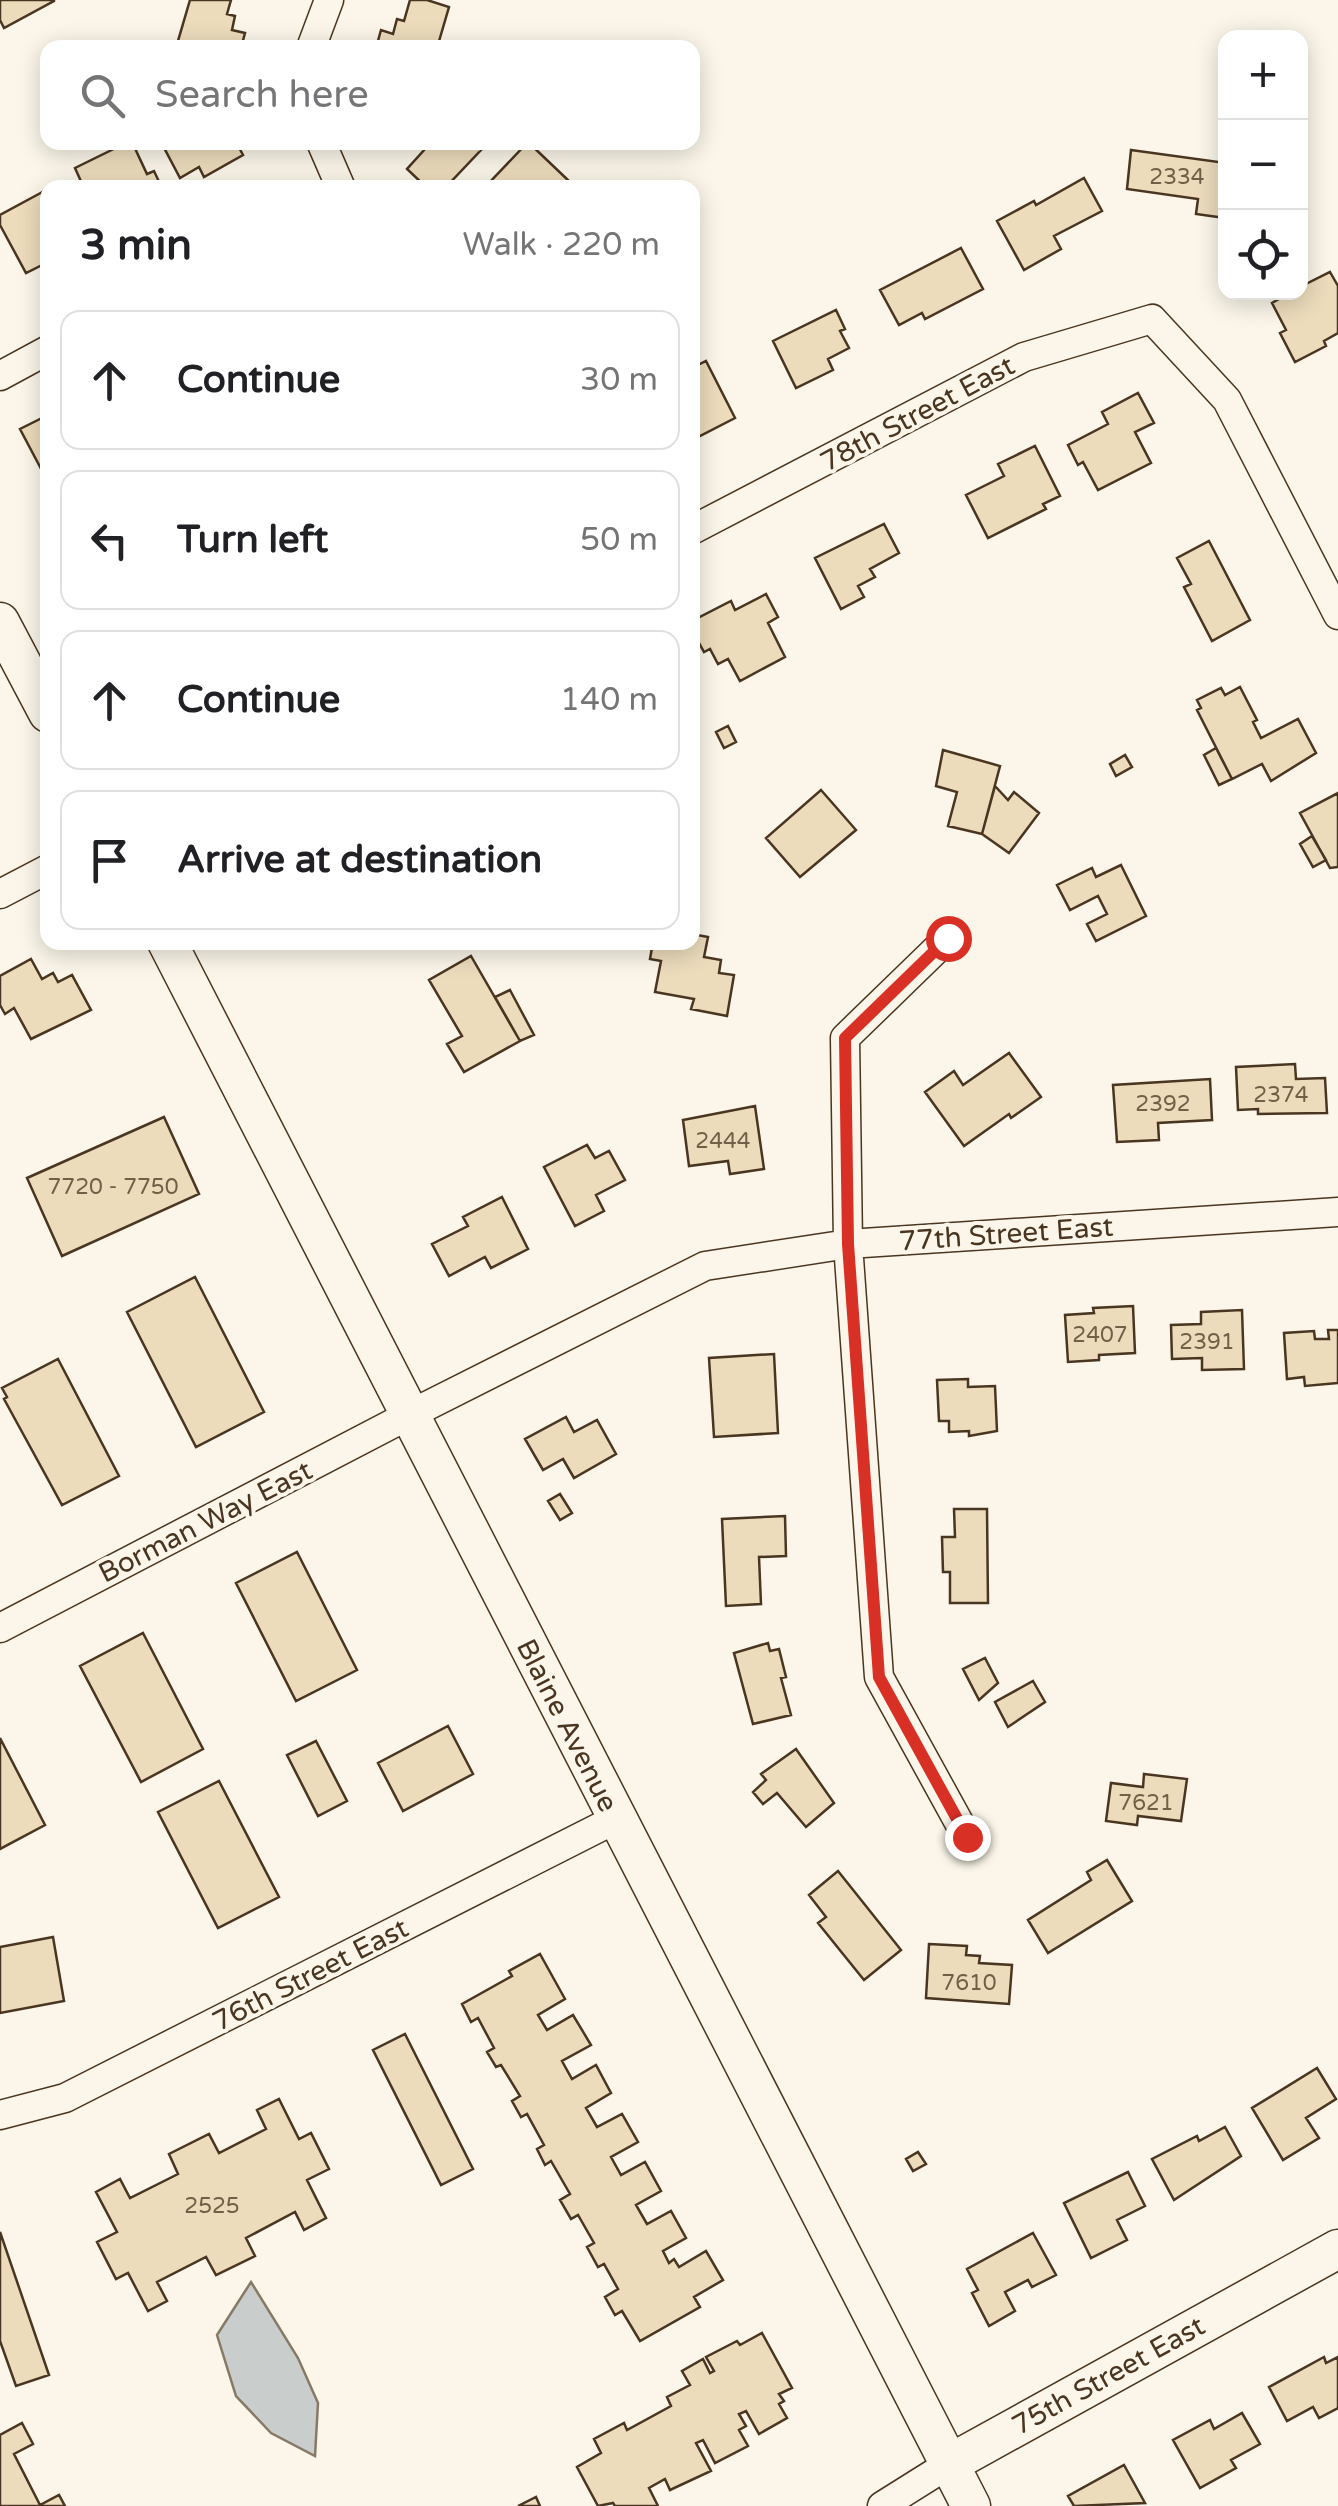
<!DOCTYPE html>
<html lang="en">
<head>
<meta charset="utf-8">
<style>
	:root { --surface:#fff; --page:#f2f2f2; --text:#202124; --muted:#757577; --line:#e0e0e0 }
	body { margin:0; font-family:"Varela Round",sans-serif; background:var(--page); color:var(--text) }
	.controls { position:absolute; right:30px; top:30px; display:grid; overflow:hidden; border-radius:20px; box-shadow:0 5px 25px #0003 }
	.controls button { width:90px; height:90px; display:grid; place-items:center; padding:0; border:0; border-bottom:2px solid var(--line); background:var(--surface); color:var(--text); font:50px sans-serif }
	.stop { position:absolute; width:30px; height:30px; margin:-22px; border:8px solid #d93025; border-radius:50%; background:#fff }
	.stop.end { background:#d93025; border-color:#fff; box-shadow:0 2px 10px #0008 }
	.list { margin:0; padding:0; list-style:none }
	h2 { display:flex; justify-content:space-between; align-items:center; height:130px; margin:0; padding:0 40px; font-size:42px }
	h2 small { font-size:32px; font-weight:400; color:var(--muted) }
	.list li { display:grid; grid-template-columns:65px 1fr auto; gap:30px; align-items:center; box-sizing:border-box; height:140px; margin:0 20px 20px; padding:0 20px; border:2px solid var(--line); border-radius:20px }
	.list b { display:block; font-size:38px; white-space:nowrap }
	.list em { font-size:32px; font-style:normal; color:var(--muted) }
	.icon { flex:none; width:55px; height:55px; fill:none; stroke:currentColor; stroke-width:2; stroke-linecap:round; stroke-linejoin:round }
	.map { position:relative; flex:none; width:1338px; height:2506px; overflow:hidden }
	.search { position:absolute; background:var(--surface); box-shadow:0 5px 25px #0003; left:40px; top:40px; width:660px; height:110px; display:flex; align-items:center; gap:25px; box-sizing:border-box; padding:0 35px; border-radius:20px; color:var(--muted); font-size:38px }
	.panel { position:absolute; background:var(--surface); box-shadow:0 5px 25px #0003; left:40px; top:180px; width:660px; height:770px; border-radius:20px }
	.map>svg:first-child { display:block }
	.water { fill:#c9cecd; stroke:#887966; stroke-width:2.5 }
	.building { fill:#ecdcbc; stroke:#4a3520; stroke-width:2.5 }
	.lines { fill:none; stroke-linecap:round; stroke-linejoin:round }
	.street-casing { stroke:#4a3520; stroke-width:31 }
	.secondary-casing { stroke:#4a3520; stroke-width:41 }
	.street { stroke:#fbf6e9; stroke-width:28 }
	.secondary { stroke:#fbf6e9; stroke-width:38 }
	.route { stroke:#d93025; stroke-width:12 }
	.labels { text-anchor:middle; stroke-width:8; stroke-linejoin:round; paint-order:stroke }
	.number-label { font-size:22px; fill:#725f47 }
	.street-label { font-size:28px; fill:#4a3520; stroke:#fbf6e9 }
</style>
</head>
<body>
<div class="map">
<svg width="1338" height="2506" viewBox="0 0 1338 2506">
	<rect width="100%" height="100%" fill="#fbf6e9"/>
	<!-- water -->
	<path class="water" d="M251,2282L298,2358L318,2403L315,2456L271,2433L236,2396L217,2335Z"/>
	<!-- building -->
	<path class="building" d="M0,0H54V1L4,28L0,20Z
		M190,0H231L227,14L235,16L232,30L245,33L241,48H204L178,41Z
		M410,0H427L449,7L437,48H376L381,30L393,34L397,19L404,21Z
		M128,142H132L147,174L154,171L162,188H84L75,168Z
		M161,142H236L243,155L204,177L199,167L180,178Z
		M419,142H473L481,150L445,188H427L407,169L425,149Z
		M528,142L569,181L562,188H494L489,183Z
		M1131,150L1226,163L1225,218L1196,214L1198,199L1127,189Z
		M1084,178L1102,211L1054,236L1061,249L1024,270L997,221L1034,201L1036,205Z
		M48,189V262L26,273L0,225V215Z
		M961,248L983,289L925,319L922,313L899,325L880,290Z
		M1330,272L1338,286V333L1324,341L1326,346L1295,362L1280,333L1286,330L1272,303L1291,292H1300V287Z
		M836,310L845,329L840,331L849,348L828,359L833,370L796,388L773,341Z
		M706,361L735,418L696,438L692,431V368Z
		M1138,393L1154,423L1135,432L1151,463L1098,490L1083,462L1078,465L1068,445L1108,424L1102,412Z
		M44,417L48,422V482L20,429Z
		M1035,446L1060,496L1043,504L1046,509L988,538L966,495L1004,476L998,464Z
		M884,524L899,553L870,569L875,577L858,586L864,597L841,609L815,558Z
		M1209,541L1250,620L1212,641L1184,587L1191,584L1177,558Z
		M766,594L778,617L768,623L785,657L740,681L728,659L718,664L710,649L704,652L692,630V621L731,601L735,610Z
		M1240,687L1257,720L1253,722L1261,738L1298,719L1316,753L1271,781L1262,764L1232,779L1197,710L1201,708L1197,700L1221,688L1225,695Z
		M728,726L736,742L724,748L716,732Z
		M1216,748L1232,779L1219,785L1204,755Z
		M943,750L1000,766L982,834L948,826L957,792L936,786Z
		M1125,755L1132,767L1116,776L1110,764Z
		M995,786L1008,800L1014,792L1039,813L1009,853L982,834Z
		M821,790L856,830L800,877L766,838Z
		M1338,793V867L1330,868L1300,813Z
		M1312,836L1326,860L1313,867L1300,844Z
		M1121,865L1146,916L1096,941L1087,924L1107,914L1098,896L1070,910L1057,885L1092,868L1096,877Z
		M692,934L708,937L704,957L721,960L719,973L734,975L727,1016L691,1009L694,999L655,992L661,961L650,959L653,942H692Z
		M471,956L520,1041L464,1072L447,1044L462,1036L429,980Z
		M31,959L42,979L53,973L58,982L72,975L91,1010L31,1039L14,1008L5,1014L0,1005V976Z
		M510,990L534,1035L520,1041L495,997Z
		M1009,1053L1041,1097L1011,1118L1009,1114L964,1146L925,1092L954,1071L963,1085Z
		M1295,1064L1296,1079L1325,1078L1327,1113L1258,1114V1109L1238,1110L1236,1067Z
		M1210,1079L1212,1120L1158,1123L1159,1140L1117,1142L1113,1085Z
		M755,1106L764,1169L730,1174L728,1161L689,1166L683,1120Z
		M164,1117L199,1194L62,1256L27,1178Z
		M587,1145L595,1158L609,1151L625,1180L596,1195L604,1211L575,1226L544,1167Z
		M502,1197L528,1249L491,1268L485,1257L449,1276L432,1244L468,1226L463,1217Z
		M195,1277L264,1412L196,1447L127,1312Z
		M1133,1306L1135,1353L1099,1355V1360L1068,1362L1065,1315L1094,1313L1093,1308Z
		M1242,1310L1244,1369L1202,1370V1358L1172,1359L1171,1325L1201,1324V1312Z
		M1328,1330H1338V1383L1305,1386L1304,1377L1287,1379L1284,1333L1314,1331L1315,1339H1329Z
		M774,1354L778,1433L714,1437L709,1358Z
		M58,1359L119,1476L62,1505L4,1399L7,1397L2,1388Z
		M968,1379V1387L995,1386L997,1431L969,1436V1431L949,1432V1421H939L937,1380Z
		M566,1417L574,1432L597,1420L616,1454L574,1478L563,1459L543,1470L525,1439Z
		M560,1494L572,1513L560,1520L548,1501Z
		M954,1509H987L988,1603H950V1572H943L942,1537H955Z
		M785,1516L786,1556L759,1557L761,1604L726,1606L722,1519Z
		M297,1552L357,1670L296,1701L236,1583Z
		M143,1633L203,1749L141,1782L80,1666Z
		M768,1643L770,1651L779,1649L786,1677L781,1678L791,1715L753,1724L734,1653Z
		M985,1658L998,1683L979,1700L963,1669Z
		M1033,1681L1045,1702L1008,1727L995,1702Z
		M448,1726L473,1774L403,1811L378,1763Z
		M0,1738L45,1825L0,1849Z
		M316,1741L347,1801L318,1816L287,1755Z
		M796,1749L834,1803L806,1827L777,1793L763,1804L753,1792L766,1780L761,1774Z
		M1144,1774L1187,1779L1181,1821L1138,1816L1137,1825L1106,1821L1111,1783L1143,1787Z
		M219,1781L279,1897L218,1928L158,1812Z
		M1107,1860L1132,1901L1048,1953L1028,1920L1091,1880L1087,1872Z
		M838,1871L901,1950L864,1980L818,1923L826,1917L809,1895Z
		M53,1937L64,2001L0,2013V1947Z
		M929,1944L967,1946L966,1955L980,1956L979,1963L1012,1965L1009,2004L926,1998Z
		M540,1954L565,1999L538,2015L547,2030L573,2015L591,2045L562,2061L572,2079L596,2065L611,2093L586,2108L597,2127L622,2114L638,2142L611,2157L621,2175L645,2162L661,2191L636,2205L647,2224L671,2211L686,2238L663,2251L669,2263L674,2259L679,2267L706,2251L723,2280L694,2297L700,2307L640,2341L622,2311L615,2315L605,2297L618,2289L604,2264L598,2267L587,2247L594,2243L578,2215L571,2219L560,2200L570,2194L551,2161L545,2165L537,2149L544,2145L527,2114L521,2117L512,2101L520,2096L501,2065L496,2067L487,2052L494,2048L478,2018L471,2022L462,2004L512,1976L509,1971Z
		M405,2034L473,2169L441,2185L373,2050Z
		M1317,2068L1336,2099L1306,2118L1319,2138L1283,2160L1252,2108Z
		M279,2099L299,2139L311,2133L329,2169L307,2180L326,2218L304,2230L295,2212L246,2238L255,2256L216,2275L206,2257L157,2282L167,2301L148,2311L128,2273L116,2279L97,2242L117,2232L96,2192L120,2179L130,2198L178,2174L169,2154L209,2134L219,2153L266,2129L257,2110Z
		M1225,2127L1241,2156L1174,2200L1152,2159L1197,2136L1199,2141Z
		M918,2152L926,2164L913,2171L906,2159Z
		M1128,2172L1145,2206L1117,2220L1127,2240L1091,2258L1064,2203Z
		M0,2232L49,2375L16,2386L0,2341Z
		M1033,2233L1056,2275L1032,2287L1028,2280L1005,2292L1015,2311L989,2326L972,2293L978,2290L967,2269Z
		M762,2333L792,2388L779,2394L784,2401L779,2404L787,2418L759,2434L746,2411L739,2414L746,2426L739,2430L748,2446L715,2463L703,2440L696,2443L711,2471L670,2490L665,2479L649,2488L658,2506H615L613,2503L598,2506L577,2467L601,2453L594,2439L624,2423L627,2430L671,2406L667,2397L690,2385L682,2371L703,2359L710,2373L714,2371L706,2357L737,2341L740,2345Z
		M1324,2357L1326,2363L1338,2357V2408L1319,2418L1313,2407L1287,2421L1269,2387Z
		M1242,2413L1260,2444L1231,2460L1236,2468L1200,2488L1173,2440L1210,2420L1214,2429Z
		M22,2423L33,2444L14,2454L40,2505L59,2495L65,2506H0V2435Z
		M1124,2465L1145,2503L1074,2506L1068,2496Z
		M536,2497L540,2506H518Z"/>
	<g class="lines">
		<!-- street casing -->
		<g class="street-casing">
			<path id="street" d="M311,48L329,0
				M321,142L341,188
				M0,376L48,350
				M692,530L1024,357L1152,319L1227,400L1338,615
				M0,894L48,869
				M948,938L845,1038L848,1244L879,1677L967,1837
				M0,1628L411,1414L705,1266L848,1244L1338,1212
				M0,2115L65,2098L616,1819
				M882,2506L949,2464"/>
		</g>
		<!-- secondary casing -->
		<g class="secondary-casing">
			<path id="secondary" d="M0,622L48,713
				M167,942L971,2506
				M949,2464L1338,2249"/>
		</g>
		<!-- street -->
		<use href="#street" class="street"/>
		<!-- secondary -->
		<use href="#secondary" class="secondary"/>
	</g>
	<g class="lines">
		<!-- route -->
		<path class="route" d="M948,938L845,1038L848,1244L879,1677L967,1837"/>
	</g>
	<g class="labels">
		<!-- number labels -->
		<g class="number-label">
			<text x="1177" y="184">2334</text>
			<text x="1281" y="1102">2374</text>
			<text x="1163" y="1111">2392</text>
			<text x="723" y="1148">2444</text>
			<text x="113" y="1194">7720 - 7750</text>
			<text x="1100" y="1342">2407</text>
			<text x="1207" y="1349">2391</text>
			<text x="1146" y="1810">7621</text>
			<text x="969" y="1990">7610</text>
			<text x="212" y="2213">2525</text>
		</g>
		<!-- street labels -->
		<g class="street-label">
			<text transform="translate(917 413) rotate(-28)" y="10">78th Street East</text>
			<text transform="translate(1006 1233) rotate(-4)" y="10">77th Street East</text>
			<text transform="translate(205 1521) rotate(-27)" y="10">Borman Way East</text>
			<text transform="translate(568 1725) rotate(63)" y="10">Blaine Avenue</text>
			<text transform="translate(310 1974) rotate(-27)" y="10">76th Street East</text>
			<text transform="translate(1108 2375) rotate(-29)" y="10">75th Street East</text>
		</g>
	</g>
</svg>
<div class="controls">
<button>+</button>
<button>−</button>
<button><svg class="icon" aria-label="locate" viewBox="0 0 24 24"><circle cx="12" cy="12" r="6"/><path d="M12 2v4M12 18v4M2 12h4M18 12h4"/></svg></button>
</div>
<div class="stop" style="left:948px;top:938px"></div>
<div class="stop end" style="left:967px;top:1837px"></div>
<div class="search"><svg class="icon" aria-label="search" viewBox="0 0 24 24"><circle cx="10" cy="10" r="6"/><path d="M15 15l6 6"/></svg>Search here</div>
<section class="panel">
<h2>3 min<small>Walk · 220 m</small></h2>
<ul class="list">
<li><svg class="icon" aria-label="ahead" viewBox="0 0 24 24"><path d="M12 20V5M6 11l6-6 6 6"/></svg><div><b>Continue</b></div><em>30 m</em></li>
<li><svg class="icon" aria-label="left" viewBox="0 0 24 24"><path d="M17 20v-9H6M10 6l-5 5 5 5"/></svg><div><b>Turn left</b></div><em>50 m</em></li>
<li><svg class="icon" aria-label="ahead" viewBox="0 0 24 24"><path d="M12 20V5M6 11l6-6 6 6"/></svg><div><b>Continue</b></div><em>140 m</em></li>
<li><svg class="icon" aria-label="arrive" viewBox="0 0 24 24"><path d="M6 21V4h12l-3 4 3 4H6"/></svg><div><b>Arrive at destination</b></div></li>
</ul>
</section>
</div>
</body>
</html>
